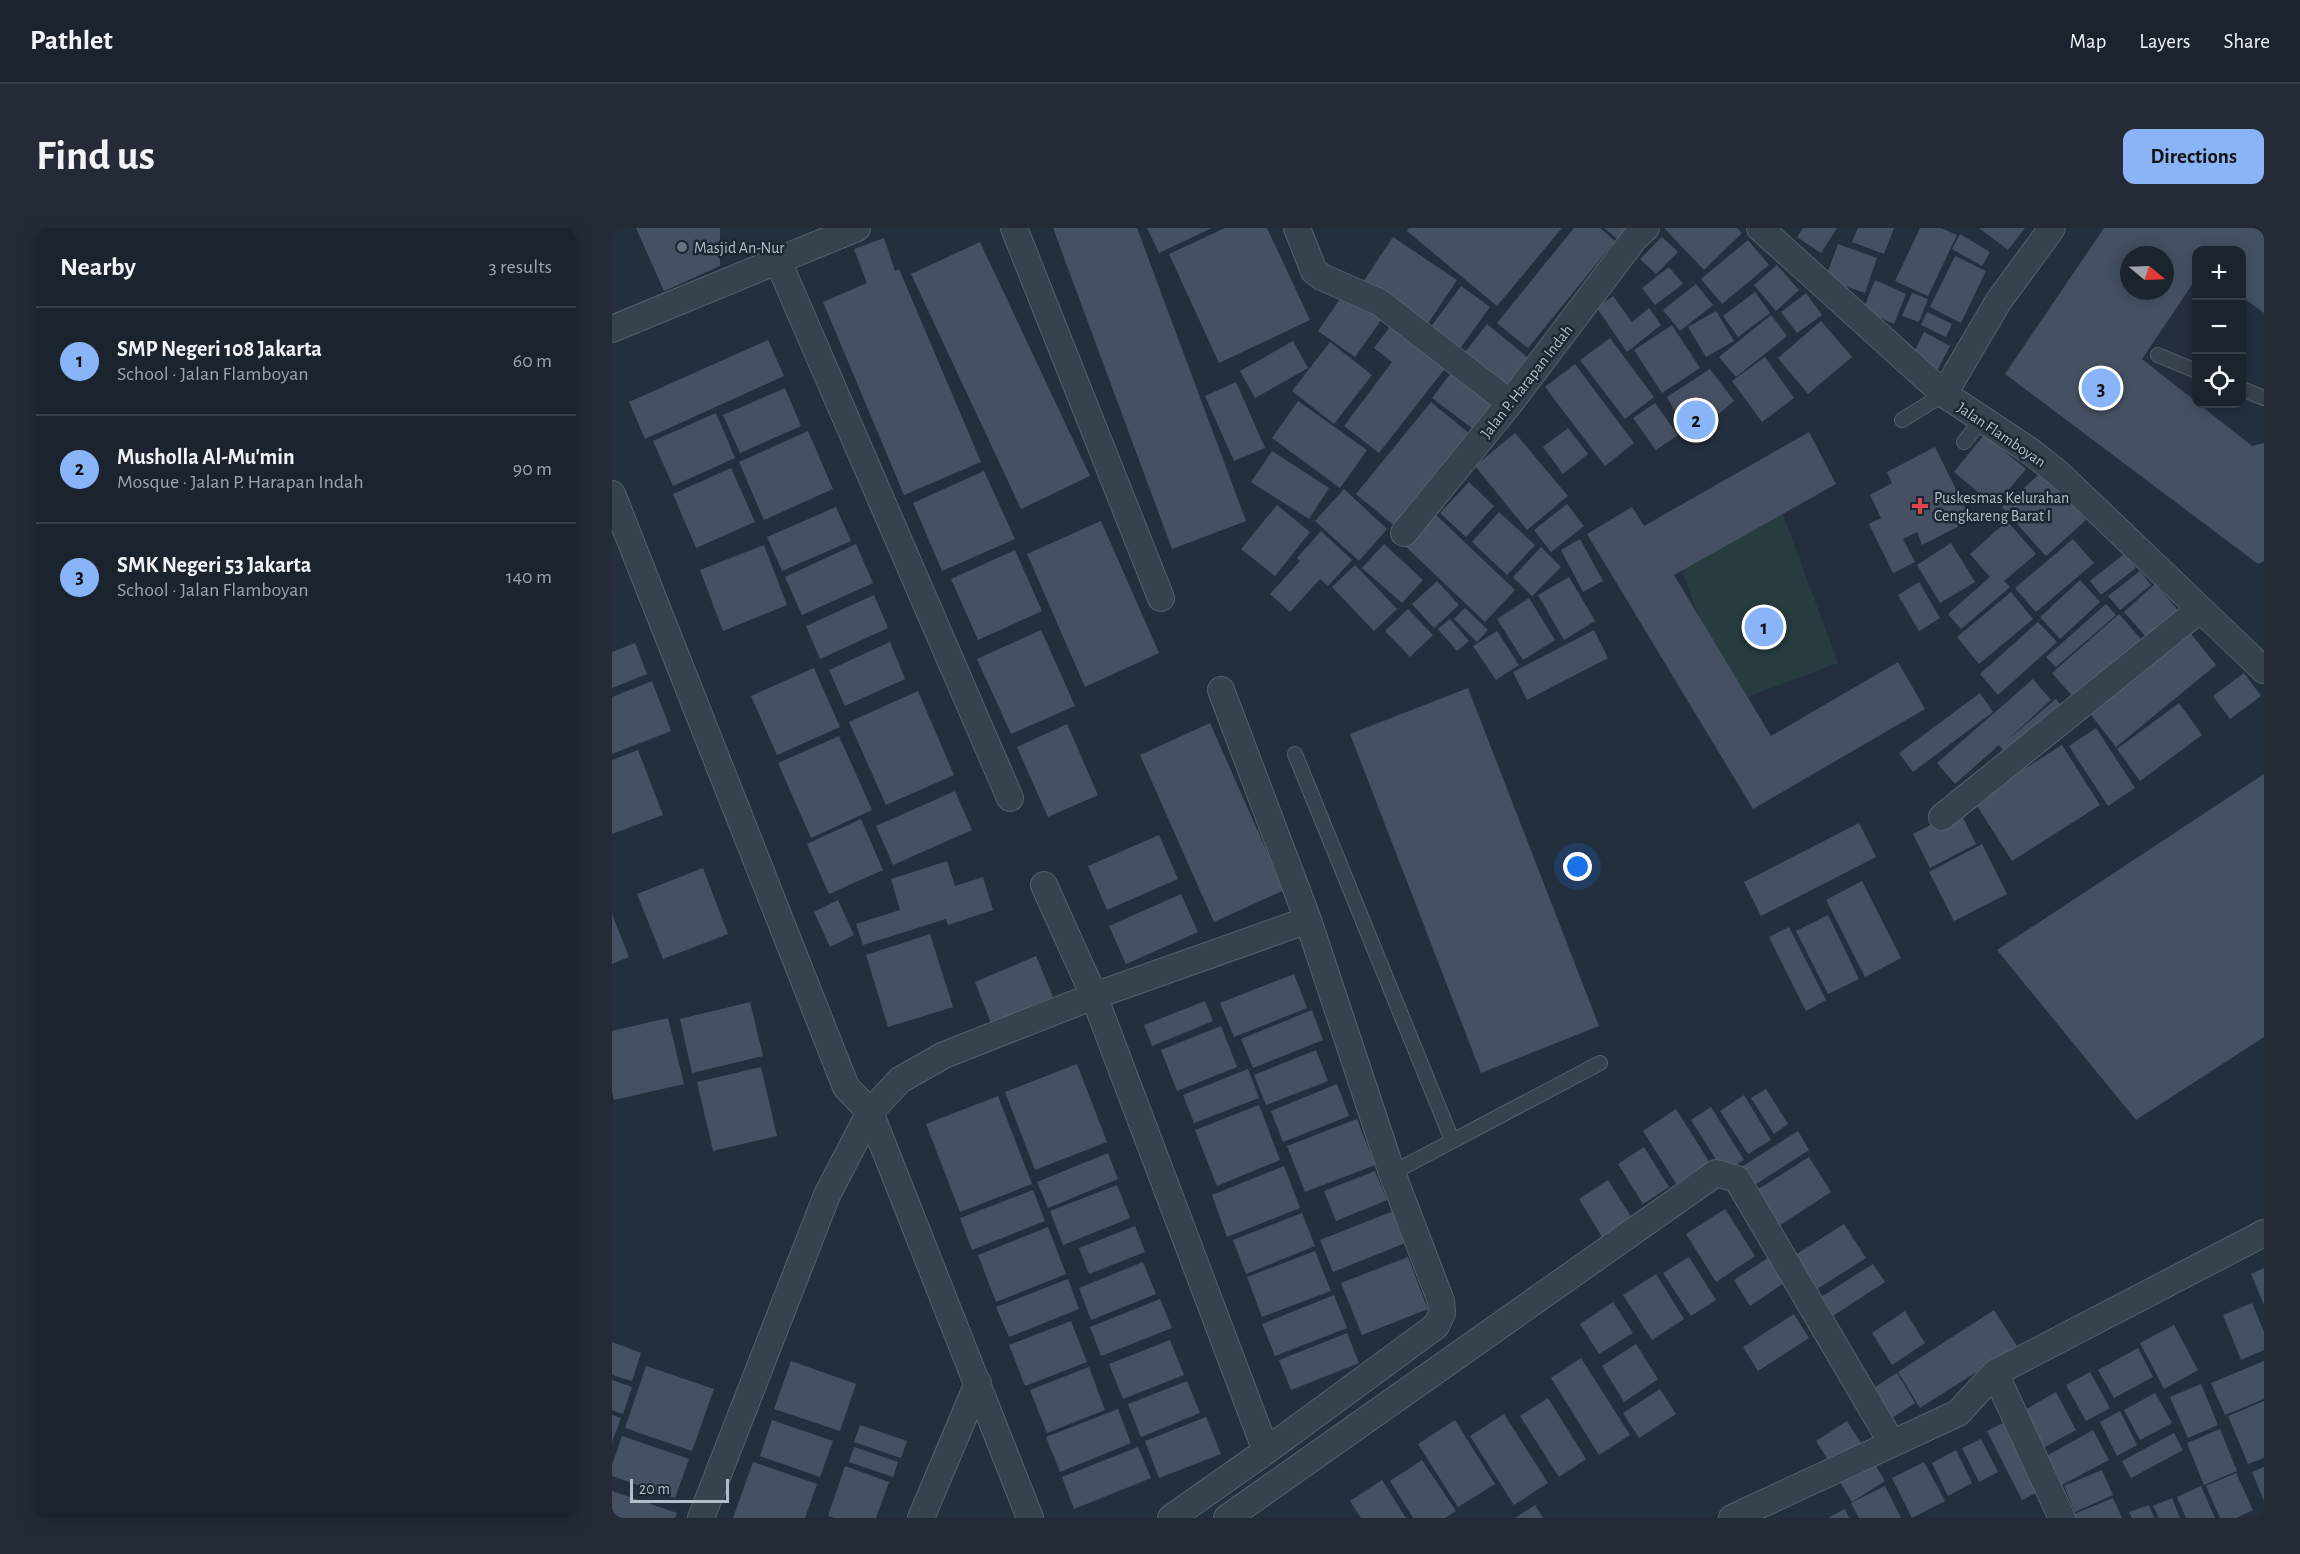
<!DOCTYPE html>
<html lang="en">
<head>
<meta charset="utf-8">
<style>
	:root { --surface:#1b232e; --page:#242b36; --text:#f1f3f6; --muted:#a0a4aa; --line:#39404a; --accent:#8ab4f8 }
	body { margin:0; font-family:"Alegreya Sans",sans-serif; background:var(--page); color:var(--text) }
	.controls { position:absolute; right:18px; top:18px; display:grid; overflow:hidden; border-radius:12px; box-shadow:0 3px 15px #0003 }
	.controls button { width:54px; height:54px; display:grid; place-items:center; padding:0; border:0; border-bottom:2px solid var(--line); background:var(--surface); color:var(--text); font:30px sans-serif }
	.compass { position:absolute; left:1508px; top:18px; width:54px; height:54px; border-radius:50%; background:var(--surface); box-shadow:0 3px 15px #0003; rotate:109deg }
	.scale { position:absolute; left:18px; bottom:15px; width:99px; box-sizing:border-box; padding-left:6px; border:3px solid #b4bcc9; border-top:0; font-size:16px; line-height:21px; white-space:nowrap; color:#b4bcc9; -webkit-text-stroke:4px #1d2633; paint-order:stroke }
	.you { position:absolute; left:966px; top:639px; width:21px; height:21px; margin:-15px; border:4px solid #fff; border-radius:50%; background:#1a73e8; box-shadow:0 0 0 9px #1a73e833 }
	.badge { display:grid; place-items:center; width:39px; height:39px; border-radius:50%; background:var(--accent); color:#111; font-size:20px; font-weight:700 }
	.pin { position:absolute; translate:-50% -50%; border:3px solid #fff; box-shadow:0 2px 6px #0006 }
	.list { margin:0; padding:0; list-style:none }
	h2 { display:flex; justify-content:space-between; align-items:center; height:78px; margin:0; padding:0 24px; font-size:26px }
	h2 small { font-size:20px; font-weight:400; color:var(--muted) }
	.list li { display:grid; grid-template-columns:39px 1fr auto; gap:18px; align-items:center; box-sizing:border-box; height:108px; padding:0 24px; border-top:2px solid var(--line) }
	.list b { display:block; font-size:22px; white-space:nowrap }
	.list p { margin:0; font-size:20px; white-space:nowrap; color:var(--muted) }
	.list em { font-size:20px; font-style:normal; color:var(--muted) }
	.icon { flex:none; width:33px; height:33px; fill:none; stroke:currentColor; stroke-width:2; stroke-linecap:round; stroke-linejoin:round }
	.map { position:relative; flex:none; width:1652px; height:1290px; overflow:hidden; border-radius:12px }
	header { display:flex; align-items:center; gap:36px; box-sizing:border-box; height:84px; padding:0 30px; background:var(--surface); border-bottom:2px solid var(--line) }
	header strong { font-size:28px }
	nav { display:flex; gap:33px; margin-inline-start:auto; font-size:21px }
	.intro { display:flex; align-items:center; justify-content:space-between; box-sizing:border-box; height:144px; padding:0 36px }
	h1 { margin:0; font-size:42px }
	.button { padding:15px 27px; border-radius:12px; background:var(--accent); color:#111; font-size:21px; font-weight:700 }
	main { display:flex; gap:36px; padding:0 36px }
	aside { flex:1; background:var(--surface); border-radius:12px; box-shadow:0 3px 15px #0003 }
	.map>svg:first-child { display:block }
	.green { fill:#263c3f }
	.building { fill:#455162; fill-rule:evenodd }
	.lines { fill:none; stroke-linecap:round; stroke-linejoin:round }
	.lane-casing { stroke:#565f6c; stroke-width:16 }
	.street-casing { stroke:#565f6c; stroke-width:28 }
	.lane { stroke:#38414e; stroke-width:14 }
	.street { stroke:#38414e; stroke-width:26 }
	.worship-dot { fill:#6b7280; stroke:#1d2633; stroke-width:2 }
	.health-dot { fill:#e0444e; stroke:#1d2633; stroke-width:2 }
	.labels { text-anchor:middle; stroke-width:5; stroke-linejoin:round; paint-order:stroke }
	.poi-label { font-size:16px; fill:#b4bcc9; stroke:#1d2633; text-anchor:start }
	.street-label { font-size:16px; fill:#b4bcc9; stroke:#1d2633 }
</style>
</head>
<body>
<header>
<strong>Pathlet</strong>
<nav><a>Map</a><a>Layers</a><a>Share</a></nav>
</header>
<div class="intro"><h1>Find us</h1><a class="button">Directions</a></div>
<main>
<aside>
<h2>Nearby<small>3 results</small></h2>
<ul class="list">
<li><span class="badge">1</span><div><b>SMP Negeri 108 Jakarta</b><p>School · Jalan Flamboyan</p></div><em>60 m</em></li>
<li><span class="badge">2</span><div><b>Musholla Al-Mu'min</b><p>Mosque · Jalan P. Harapan Indah</p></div><em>90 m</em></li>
<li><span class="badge">3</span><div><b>SMK Negeri 53 Jakarta</b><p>School · Jalan Flamboyan</p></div><em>140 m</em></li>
</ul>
</aside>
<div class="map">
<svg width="1652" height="1290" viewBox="0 0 1652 1290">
	<rect width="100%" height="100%" fill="#242f3e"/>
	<!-- green -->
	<path class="green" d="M1169,281L1226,435L1119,475L1062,321Z"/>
	<!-- building -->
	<path class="building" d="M24,0H108V38L52,63Z
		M441,0H525L634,293L560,321Z
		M535,0H600L547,25Z
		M613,0H655L698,92L607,135L557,26Z
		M797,0H950L885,78L795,3Z
		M962,0H988L1003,13L916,120L885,95Z
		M992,0H1017L1007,12Z
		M1052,0H1125L1130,5L1092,42Z
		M1191,0H1225L1209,25L1185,9Z
		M1246,0H1282L1272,26L1240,14Z
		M1308,0H1329L1345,7L1316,68L1283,53Z
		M1367,0H1413L1396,22Z
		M1492,0H1652V85L1630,69V22H1584V51L1530,131L1640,218L1652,215V333L1646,336L1393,146ZM1517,27H1553V63H1517Z
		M1348,6L1378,24L1370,38L1340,21Z
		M781,9L845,52L813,100L749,57Z
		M1050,9L1066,24L1044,46L1028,31Z
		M272,10L283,43L287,41L369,234L292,267L211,74L255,55L242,21Z
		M1136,12L1157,37L1110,76L1089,51Z
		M368,14L478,248L409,281L299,46Z
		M1226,16L1265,30L1253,65L1213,51Z
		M1343,28L1374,43L1349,95L1318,79Z
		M1165,37L1187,62L1164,83L1142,57Z
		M1057,39L1071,56L1043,77L1030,60Z
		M1263,52L1294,66L1282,96L1251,82Z
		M1084,56L1101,77L1068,103L1051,82Z
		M849,58L878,79L844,126L815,104Z
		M735,61L772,88L743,129L706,103Z
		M1143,64L1158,85L1126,109L1111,88Z
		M1194,65L1210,87L1185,105L1169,84Z
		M1300,65L1316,71L1307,94L1290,88Z
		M1001,68L1020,94L1037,80L1049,97L1015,124L985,80Z
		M1104,83L1122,113L1094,129L1076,99Z
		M1315,84L1340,96L1334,109L1309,97Z
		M1159,87L1175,108L1124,149L1107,129Z
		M783,92L838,134L767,225L732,198L780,134L762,120Z
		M1209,93L1240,129L1196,166L1166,130Z
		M875,96L920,133L892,168L847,132Z
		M1060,97L1088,140L1050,165L1022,122Z
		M1312,104L1338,118L1326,141L1300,128Z
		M998,110L1042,169L1013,191L968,132Z
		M156,112L172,148L33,211L17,174Z
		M681,113L696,140L643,170L628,143Z
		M718,114L760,147L722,196L680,163Z
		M1153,129L1182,170L1150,194L1120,153Z
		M963,136L1022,215L993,238L933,159Z
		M845,137L890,171L865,204L820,170Z
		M1098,141L1122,173L1078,210L1055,169Z
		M624,154L653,220L622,233L593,168Z
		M173,160L189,198L128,225L111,187Z
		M686,173L755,222L728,260L660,210Z
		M819,174L864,211L789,303L744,266Z
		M1043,175L1066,207L1044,222L1021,190Z
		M104,185L123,230L61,258L41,213Z
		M956,200L976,226L951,246L931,219Z
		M196,203L221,261L152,292L127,234Z
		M1197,204L1224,256L1062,347L1159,508L1286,434L1313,481L1141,581L975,306L1020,279L1032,298Z
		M903,205L956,268L915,302L863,238Z
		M1372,207L1414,241L1383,278L1342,244Z
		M1323,219L1359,292L1310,317L1305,304L1291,311L1303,334L1281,345L1257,296L1269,290L1258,267L1280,255L1275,244Z
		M660,223L717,260L697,291L639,254Z
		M119,240L143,294L84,320L61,266Z
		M372,243L403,311L330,343L301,275Z
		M1431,243L1474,292L1434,328L1390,279Z
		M857,254L882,278L854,309L828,285Z
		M732,261L775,301L747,333L703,293Z
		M955,276L972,298L939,324L922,302Z
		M665,277L698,304L663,348L629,321Z
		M224,279L239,313L170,343L155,309Z
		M887,284L923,317L895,347L860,314Z
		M823,286L903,362L873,394L793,318Z
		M489,293L547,425L473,459L415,326Z
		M1395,293L1424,326L1392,353L1398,359L1349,401L1336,386L1378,349L1358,326Z
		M709,303L740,332L716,358L708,351L678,384L658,366L688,333L685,330Z
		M968,311L991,353L971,364L949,322Z
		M1461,311L1482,335L1424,384L1403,360Z
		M1339,315L1363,354L1328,375L1305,337Z
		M244,316L261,355L190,387L173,349Z
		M772,316L811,352L790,375L750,340Z
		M152,317L175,377L111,403L88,342Z
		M929,319L949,339L920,368L901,349Z
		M403,322L430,383L366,412L339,351Z
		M1512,326L1524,340L1489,367L1478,353Z
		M743,337L785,381L762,403L720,359Z
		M1528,343L1539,357L1508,382L1496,368Z
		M957,349L983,393L952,412L926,367Z
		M1468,352L1488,374L1448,411L1428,389Z
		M825,353L847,377L822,400L800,376Z
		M1307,354L1328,390L1307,403L1286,367Z
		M1543,356L1573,390L1542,418L1512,384Z
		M1399,364L1421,391L1367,436L1345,409Z
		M262,367L276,400L208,431L194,398Z
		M917,370L943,412L911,432L885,391Z
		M1494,376L1504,387L1444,439L1434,429Z
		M853,380L876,402L865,414L842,391Z
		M796,381L821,407L798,429L773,403Z
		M1507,386L1535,418L1468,477L1440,445Z
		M838,391L857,413L845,423L826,401Z
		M1426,394L1445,414L1386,467L1368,446Z
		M1575,401L1604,437L1504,519L1476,483Z
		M429,402L463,478L399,506L365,431Z
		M982,402L996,430L915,472L901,444Z
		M885,403L907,437L884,452L861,418Z
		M278,414L293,451L233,478L217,442Z
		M23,415L35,446L0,460V424Z
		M202,440L228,499L165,527L139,468Z
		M1632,445L1649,468L1618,491L1601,468Z
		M1421,451L1439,472L1393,514L1444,471L1456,486L1399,532L1387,517L1343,556L1325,535Z
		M40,453L59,503L0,526V469Z
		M856,460L987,798L869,845L738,506Z
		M306,463L342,547L274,577L237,494Z
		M1368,465L1381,484L1301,544L1287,525Z
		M1567,475L1590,507L1528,553L1505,521Z
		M598,495L672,662L602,694L528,527Z
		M455,496L486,567L436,589L405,519Z
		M1484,500L1523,560L1496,578L1457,518Z
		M227,508L260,582L199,610L166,535Z
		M1450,517L1488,577L1400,633L1362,573Z
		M26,522L51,587L0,606V532Z
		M1652,546V809L1524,892L1385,722Z
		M343,563L360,602L281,637L264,598Z
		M1347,582L1364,616L1318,640L1301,606Z
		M249,591L271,642L217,666L195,616Z
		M1247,595L1264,629L1149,688L1132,654Z
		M547,607L566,651L495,682L476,638Z
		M1370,616L1395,666L1342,693L1317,644Z
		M335,633L343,658L371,649L381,682L336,697L334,691L251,717L244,696L288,682L279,651Z
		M91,640L116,706L51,731L25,666Z
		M1250,653L1289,730L1253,749L1214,672Z
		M569,666L586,704L514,736L497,698Z
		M226,672L242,707L218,719L202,684Z
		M0,686L17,729L0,736Z
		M1216,687L1247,751L1216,766L1184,703Z
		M1177,699L1214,772L1194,783L1157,709Z
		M318,706L341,779L276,799L254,727Z
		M424,728L441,769L379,795L363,754Z
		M682,746L695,780L622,809L608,775Z
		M593,773L601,793L540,818L532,797Z
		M138,774L151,828L80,845L68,791Z
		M700,782L711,812L641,840L629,811Z
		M56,790L72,856L2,872L0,864V803Z
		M609,798L625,839L565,863L549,822Z
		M704,822L716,853L654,877L642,847Z
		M465,836L495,914L423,942L393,864Z
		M149,839L165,908L101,923L85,854Z
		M636,841L647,870L582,895L571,867Z
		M725,856L737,888L671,914L659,883Z
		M1154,861L1176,896L1162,906L1139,870Z
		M1132,867L1159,912L1136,926L1108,883Z
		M386,868L420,956L348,984L314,896Z
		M647,877L668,932L605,958L583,902Z
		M1099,879L1132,932L1112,944L1079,892Z
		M1064,881L1098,935L1065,957L1031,903Z
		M745,891L763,937L693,964L675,918Z
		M1186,903L1197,922L1138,960L1126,941Z
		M1032,919L1057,959L1031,976L1006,936Z
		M496,925L506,951L436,980L425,954Z
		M1197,929L1219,964L1159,1003L1137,967Z
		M672,938L688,980L615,1009L600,967Z
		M763,943L775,972L724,993L712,963Z
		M996,952L1023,995L993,1014L967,971Z
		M505,957L518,990L451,1017L438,983Z
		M421,962L433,993L360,1022L348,990Z
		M1113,981L1143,1028L1104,1054L1074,1006Z
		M784,982L796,1014L721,1044L708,1012Z
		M690,985L703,1018L634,1046L621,1012Z
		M1232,996L1254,1030L1202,1063L1180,1029Z
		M523,998L533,1024L477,1046L467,1020Z
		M436,999L454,1046L384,1074L366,1027Z
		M703,1023L719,1063L650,1089L635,1049Z
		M796,1029L816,1081L750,1107L729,1055Z
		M1077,1029L1104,1072L1079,1088L1051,1045Z
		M1156,1030L1172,1055L1138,1078L1122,1052Z
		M531,1034L544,1066L479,1092L467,1060Z
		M1261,1036L1273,1054L1213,1093L1201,1074Z
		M1652,1040V1077L1639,1046Z
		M1044,1046L1072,1091L1040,1112L1011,1067Z
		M456,1051L467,1081L397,1109L384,1079Z
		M722,1067L735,1100L663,1128L650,1096Z
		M548,1071L560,1100L489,1128L478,1099Z
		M1001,1074L1021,1105L987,1126L968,1096Z
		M1640,1075L1652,1104V1122L1629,1132L1611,1087Z
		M1382,1082L1405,1118L1308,1180L1286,1144Z
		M1293,1083L1313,1115L1280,1137L1260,1105Z
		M1182,1086L1197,1110L1146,1143L1131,1119Z
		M459,1093L475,1134L413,1158L397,1117Z
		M1562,1097L1586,1142L1552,1161L1528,1115Z
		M735,1105L747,1135L679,1162L667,1132Z
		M558,1112L572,1147L511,1171L497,1136Z
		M0,1114L29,1125L20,1153L0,1147Z
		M1024,1116L1046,1151L1012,1174L990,1138Z
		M1526,1120L1541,1149L1502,1170L1486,1142Z
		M969,1130L1018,1207L987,1227L939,1150Z
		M179,1133L244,1156L228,1203L162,1181Z
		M1652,1133V1171L1613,1187L1599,1155Z
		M34,1138L102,1161L80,1223L13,1200Z
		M477,1139L493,1182L435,1205L418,1162Z
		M1478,1144L1498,1180L1474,1193L1454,1157Z
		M1285,1145L1303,1175L1280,1190L1263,1159Z
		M0,1152L20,1159L11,1186L0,1182Z
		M575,1153L588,1185L529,1209L516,1176Z
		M1589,1156L1606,1197L1576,1210L1558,1169Z
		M1048,1161L1064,1186L1027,1210L1011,1185Z
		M1444,1164L1464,1202L1431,1220L1411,1183Z
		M1543,1165L1560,1195L1528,1212L1512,1182Z
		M936,1170L974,1231L947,1249L908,1188Z
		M1652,1173V1230L1636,1236L1616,1188Z
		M506,1181L519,1215L448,1244L434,1209Z
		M1508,1183L1525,1217L1505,1228L1488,1194Z
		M892,1186L936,1255L902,1277L858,1208Z
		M0,1187L9,1190L0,1214Z
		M594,1189L609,1226L547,1250L533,1213Z
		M1399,1191L1434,1260L1410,1272L1375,1203Z
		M160,1192L221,1213L208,1249L148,1228Z
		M843,1192L883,1256L846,1279L806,1216Z
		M1235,1193L1251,1218L1220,1238L1204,1213Z
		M248,1197L295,1213L289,1230L242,1214Z
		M1608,1201L1625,1243L1592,1257L1575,1215Z
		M1481,1202L1497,1232L1446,1259L1431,1230Z
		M1562,1205L1571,1222L1519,1250L1510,1233Z
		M10,1208L77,1231L63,1270L0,1248V1237Z
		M1369,1211L1386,1244L1367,1254L1350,1220Z
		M242,1219L286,1234L281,1249L237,1234Z
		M526,1219L539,1250L462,1281L450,1249Z
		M1344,1222L1360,1255L1336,1268L1320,1235Z
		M1259,1230L1273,1253L1240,1274L1226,1251Z
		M810,1232L844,1283L833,1290H801L778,1253Z
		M141,1234L205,1256L193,1290H121Z
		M1312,1234L1333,1273L1300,1290L1280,1250Z
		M233,1238L277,1254L264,1290H223L216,1288Z
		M1652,1239V1273L1640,1244Z
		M1490,1242L1501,1267L1463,1284L1452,1258Z
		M1624,1245L1641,1282L1624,1290H1608L1594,1258Z
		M770,1252L794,1290H749L738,1273Z
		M1273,1258L1289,1290H1247L1239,1275Z
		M1589,1258L1603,1290H1574L1565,1269Z
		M0,1263L65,1285L63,1290H0Z
		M1501,1270L1510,1290H1462L1460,1287Z
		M1560,1270L1568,1290H1547L1541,1278Z
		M923,1277L931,1290H903Z
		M1537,1277L1542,1290H1520L1517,1284Z
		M1233,1281L1237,1290H1216Z"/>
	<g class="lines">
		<!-- lane casing -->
		<g class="lane-casing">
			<path id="lane" d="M1546,127L1584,143
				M1630,161L1652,170
				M1290,192L1332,166
				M1352,214L1370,192
				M683,526L840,912
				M780,945L988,835"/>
		</g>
		<!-- street casing -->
		<g class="street-casing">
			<path id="street" d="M402,0L549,370
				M685,0L702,43L710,49L767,74L898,175
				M1148,0L1332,166L1418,223L1447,246L1652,442
				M166,33L398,570
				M0,101L245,0
				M1332,166L1386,74L1440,0
				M0,266L234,859L258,884L418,1290
				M792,305L898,175L1022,11L1034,0
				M1330,589L1587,382
				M432,657L482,768L654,1223
				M1383,1145L1450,1290
				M89,1290L215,967L258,884L288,852L332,827L482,768L696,692
				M309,1290L366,1155
				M559,1290L654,1223L824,1098L830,1085L829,1073L780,945L696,692L609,462
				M615,1290L1104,945L1125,951L1280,1215
				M1120,1290L1346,1185L1383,1145L1652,1005"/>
		</g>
		<!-- lane -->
		<use href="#lane" class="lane"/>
		<!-- street -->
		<use href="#street" class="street"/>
	</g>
	<!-- markers -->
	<circle class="worship-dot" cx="70" cy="19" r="6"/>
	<path class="health-dot" d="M1305 269h6v6h6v6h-6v6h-6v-6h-6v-6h6z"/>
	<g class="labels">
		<!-- poi labels -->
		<g class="poi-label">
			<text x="82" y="25">Masjid An-Nur</text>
			<text x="1322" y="275">Puskesmas Kelurahan<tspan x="1322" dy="18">Cengkareng Barat I</tspan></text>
		</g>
		<!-- street labels -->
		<g class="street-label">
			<text transform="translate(914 153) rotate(-52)" y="6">Jalan P. Harapan Indah</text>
			<text transform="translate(1390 206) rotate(34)" y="6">Jalan Flamboyan</text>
		</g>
	</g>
</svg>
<div class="controls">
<button>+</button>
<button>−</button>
<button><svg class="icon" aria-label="locate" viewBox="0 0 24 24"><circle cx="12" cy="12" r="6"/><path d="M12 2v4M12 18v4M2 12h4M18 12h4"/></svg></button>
</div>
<svg class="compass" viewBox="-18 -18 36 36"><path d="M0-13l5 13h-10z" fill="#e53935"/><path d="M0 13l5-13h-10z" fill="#a0a4aa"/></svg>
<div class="scale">20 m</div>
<div class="you"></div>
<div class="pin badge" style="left:1152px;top:399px">1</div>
<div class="pin badge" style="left:1084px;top:192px">2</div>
<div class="pin badge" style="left:1489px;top:160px">3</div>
</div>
</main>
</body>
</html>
